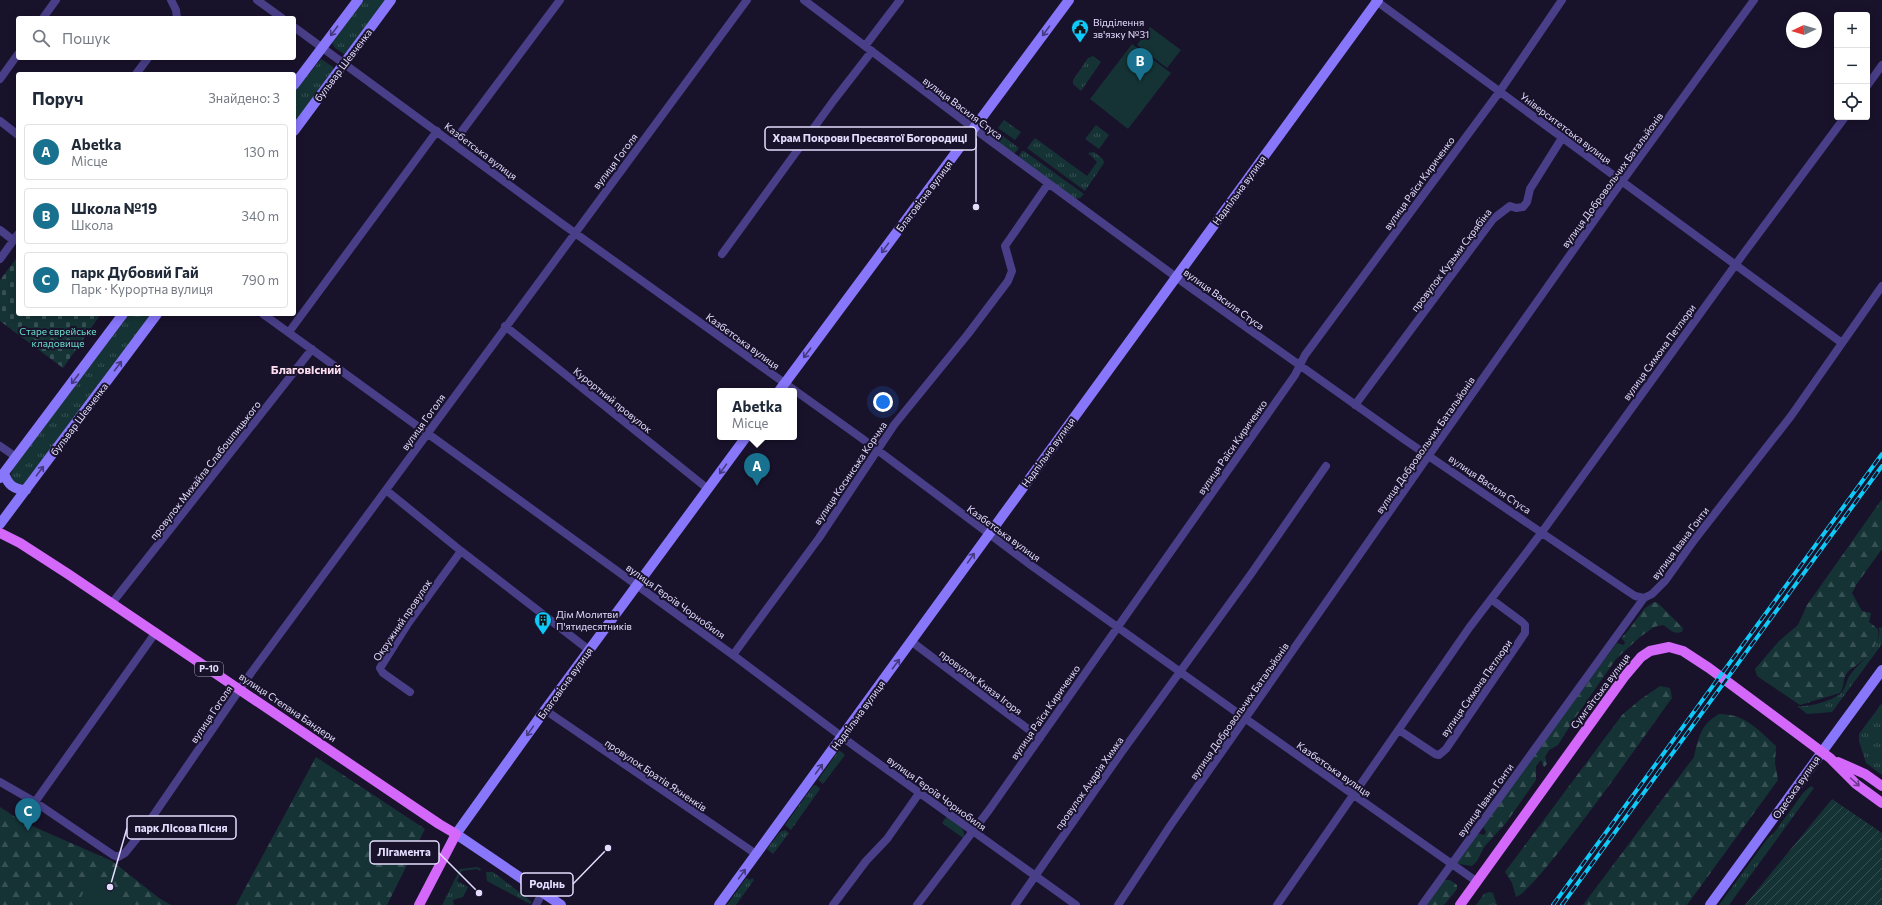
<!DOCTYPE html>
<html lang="uk">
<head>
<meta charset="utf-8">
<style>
	:root { --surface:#fff; --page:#f6f6f7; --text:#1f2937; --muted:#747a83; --line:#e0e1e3; --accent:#18718e }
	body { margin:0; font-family:Commissioner,sans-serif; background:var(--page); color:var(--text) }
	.controls { position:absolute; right:12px; top:12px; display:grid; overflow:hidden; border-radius:4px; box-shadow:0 2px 10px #0003 }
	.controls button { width:36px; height:36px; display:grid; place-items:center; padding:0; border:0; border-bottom:1px solid var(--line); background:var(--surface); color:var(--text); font:20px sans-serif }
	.compass { position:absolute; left:1786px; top:12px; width:36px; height:36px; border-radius:50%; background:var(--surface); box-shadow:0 2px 10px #0003; rotate:266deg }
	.you { position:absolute; left:883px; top:402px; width:14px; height:14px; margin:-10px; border:3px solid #fff; border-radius:50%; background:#1a73e8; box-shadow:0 0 0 6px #1a73e833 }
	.badge { display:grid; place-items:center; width:26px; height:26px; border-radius:50%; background:var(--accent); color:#fff; font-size:13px; font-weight:700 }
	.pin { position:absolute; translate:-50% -33px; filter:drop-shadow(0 1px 2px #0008) }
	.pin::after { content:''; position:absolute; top:21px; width:14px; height:12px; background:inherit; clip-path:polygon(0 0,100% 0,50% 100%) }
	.popup { position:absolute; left:717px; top:388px; width:80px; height:52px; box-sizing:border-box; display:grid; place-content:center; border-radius:4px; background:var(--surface); filter:drop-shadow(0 1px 3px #0005); font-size:13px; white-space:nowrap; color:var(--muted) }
	.popup b { font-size:15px; color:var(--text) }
	.popup::after { content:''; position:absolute; left:50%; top:100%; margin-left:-8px; border:8px solid transparent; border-top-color:var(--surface) }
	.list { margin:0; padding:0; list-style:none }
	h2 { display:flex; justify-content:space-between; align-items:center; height:52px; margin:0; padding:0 16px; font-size:17px }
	h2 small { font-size:13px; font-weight:400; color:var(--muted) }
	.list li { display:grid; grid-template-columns:26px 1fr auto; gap:12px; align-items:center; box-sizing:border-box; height:56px; margin:0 8px 8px; padding:0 8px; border:1px solid var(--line); border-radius:4px }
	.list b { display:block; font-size:15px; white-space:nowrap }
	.list p { margin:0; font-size:13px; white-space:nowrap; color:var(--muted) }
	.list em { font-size:13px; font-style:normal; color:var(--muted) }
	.icon { flex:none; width:22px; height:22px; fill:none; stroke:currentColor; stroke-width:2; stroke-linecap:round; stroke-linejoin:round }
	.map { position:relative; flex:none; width:1882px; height:905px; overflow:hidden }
	.search { position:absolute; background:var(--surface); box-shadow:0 2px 10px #0003; left:16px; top:16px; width:280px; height:44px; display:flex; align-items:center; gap:10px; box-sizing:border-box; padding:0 14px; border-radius:4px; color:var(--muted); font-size:15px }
	.panel { position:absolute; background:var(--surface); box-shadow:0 2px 10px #0003; left:16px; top:72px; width:280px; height:244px; border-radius:4px }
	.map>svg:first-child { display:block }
	.grass { fill:url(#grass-tufts) }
	.forest { fill:url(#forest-firs) }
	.cemetery { fill:url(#cemetery-stones) }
	.garden { fill:url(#garden-furrows) }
	.pitch { fill:#153335 }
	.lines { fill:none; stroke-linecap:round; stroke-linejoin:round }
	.street { stroke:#493f89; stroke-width:8 }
	.secondary { stroke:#8877fb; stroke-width:10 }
	.primary { stroke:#d368fb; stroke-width:10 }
	.rail-casing { stroke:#0fc9f9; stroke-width:4 }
	.rail { stroke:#19122b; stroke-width:2.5; stroke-dasharray:8; stroke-linecap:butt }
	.oneway { stroke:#453a7e }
	.oneway2 { stroke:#6d3989 }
	.labels { text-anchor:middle; stroke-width:4; stroke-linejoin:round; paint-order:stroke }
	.shield { fill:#19122b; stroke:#a8a0bf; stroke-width:1 }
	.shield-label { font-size:9px; font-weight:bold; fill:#e5ddfe }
	.poi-label { font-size:10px; fill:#e5ddfe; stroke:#19122b; text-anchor:start }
	.street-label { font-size:10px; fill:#e5ddfe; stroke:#19122b }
	.park-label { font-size:10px; fill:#69decd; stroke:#19122b }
	.quarter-label { font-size:12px; font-weight:bold; fill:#fedff0; stroke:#19122b }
	.leader { fill:none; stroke:#e5ddfe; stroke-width:1.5 }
	.callout-dot { fill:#e5ddfe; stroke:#19122b; stroke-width:1.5 }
	.callout { fill:#19122b; stroke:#e5ddfe; stroke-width:1.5 }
	.callout-label { font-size:11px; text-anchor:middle; font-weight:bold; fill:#e5ddfe }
</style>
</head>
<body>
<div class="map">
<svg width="1882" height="905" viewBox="0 0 1882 905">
	<defs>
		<pattern id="grass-tufts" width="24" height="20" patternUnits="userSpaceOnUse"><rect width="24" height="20" fill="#153335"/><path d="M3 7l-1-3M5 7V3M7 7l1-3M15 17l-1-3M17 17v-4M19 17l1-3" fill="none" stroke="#375053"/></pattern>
		<pattern id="forest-firs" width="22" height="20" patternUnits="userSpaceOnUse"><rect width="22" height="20" fill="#153335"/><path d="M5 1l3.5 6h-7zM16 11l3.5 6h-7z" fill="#375053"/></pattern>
		<pattern id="cemetery-stones" width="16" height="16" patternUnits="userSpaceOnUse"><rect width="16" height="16" fill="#153335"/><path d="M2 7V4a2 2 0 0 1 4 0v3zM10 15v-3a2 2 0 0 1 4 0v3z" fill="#375053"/></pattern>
		<pattern id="garden-furrows" width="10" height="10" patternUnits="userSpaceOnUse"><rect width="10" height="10" fill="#153335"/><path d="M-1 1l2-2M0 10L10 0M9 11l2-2" fill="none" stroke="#375053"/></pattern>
	</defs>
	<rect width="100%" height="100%" fill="#19122b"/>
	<!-- grass -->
	<path class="grass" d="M363,0H386L346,53L344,54L335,48L332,43Z
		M1093,56L1101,62L1081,91L1073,84V80L1088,58Z
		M321,59L333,67L334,70L294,124V92Z
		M1004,120L1021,132L1015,140L998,128Z
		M1096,125L1109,135L1099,149L1085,139Z
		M996,131L1019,148L1014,154L991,137Z
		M1035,138L1087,176L1097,162L1088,153L1094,152L1103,159L1104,163L1085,191L1027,148Z
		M1022,151H1024L1084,194L1080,198L1074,199L1020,158L1019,156Z
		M129,314H152L24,484H15L10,477L13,469Z
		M1879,627L1882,628V644L1832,712L1807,714L1797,706C1809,707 1829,702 1840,694C1846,689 1846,681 1850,675C1861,660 1882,648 1879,627Z
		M1882,703V775L1866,763L1859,741V734Z
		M839,750L845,755L823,784L818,780Z
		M816,785L820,789L791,830L785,825L813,786Z
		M1811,786L1814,788L1729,905H1719L1768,838L1774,833L1803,793Z
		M947,816C954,822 968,828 963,838L942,823Z
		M785,830L789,833L773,854L767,849L780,832Z
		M477,867L481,869L480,871L477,869L462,871L457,881L468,887L463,897L453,900L454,905H442L460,869Z
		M486,872H493L532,902L530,904L487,881Z
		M746,878L750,880L752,878L754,880L736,905H727Z
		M1489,892L1493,893L1497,905H1476L1484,894Z"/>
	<!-- forest -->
	<path class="forest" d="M1882,499V549L1856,585L1852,593L1862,611L1871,613L1869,622L1878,629C1881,644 1867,657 1857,665C1853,668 1850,669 1847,673C1842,679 1845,686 1840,693L1800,705L1757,676L1755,669L1779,641L1798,625L1807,605Z
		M1654,602L1658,603L1683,628L1682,632C1673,635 1670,629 1663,625L1654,627L1640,637L1616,659L1575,718L1558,745L1549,750L1545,757L1547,764L1544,767L1541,760L1536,766V780L1506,823L1484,847L1477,861L1472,866L1459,864L1456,861L1477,833L1484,835L1486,832L1482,825L1617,643L1624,645L1625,642L1621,638L1627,632L1645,608Z
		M1660,686L1670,688L1672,698C1652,725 1536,892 1516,897L1512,883L1505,872L1622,715L1641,699Z
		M1719,714C1746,714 1757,729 1776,746L1775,763L1778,780L1687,905H1583L1694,757C1698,738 1701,724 1719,714Z
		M316,757L425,829L387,905H236Z
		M0,807L23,822L112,861L159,898L171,905H0Z
		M1443,880H1450L1457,885V889L1444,905H1426Z"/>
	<!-- cemetery -->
	<path class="cemetery" d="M18,256V314H101L63,368L0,321V280Z"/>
	<!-- garden -->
	<path class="garden" d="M1832,799L1882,833V905H1745Z"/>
	<!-- pitch -->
	<path class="pitch" d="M1150,27L1181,50L1167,68L1137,45Z
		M1132,44L1171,73L1128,129L1090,99Z
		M90,880L136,905H77Z"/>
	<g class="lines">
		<!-- street -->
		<path class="street" d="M171,0L176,10L177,18
			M257,0L282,18
			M804,0L988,139L1191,288L1405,440L1626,590L1635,596L1644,598
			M1375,0L1842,343
			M43,18L56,0
			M294,27L561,223L860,437L1032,566L1246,719L1476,881
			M865,46L900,0
			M136,74L148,58
			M0,79L18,54
			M1867,86L1882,65
			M0,121L18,135
			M453,143L560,0
			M0,230L13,240
			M722,254L834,100L872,51
			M0,259L18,234
			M263,314L733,655L857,748L1076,905
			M505,326L708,489
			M289,332L437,131
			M1355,405L1493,219L1510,206L1516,208L1523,207L1527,202L1530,189L1562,138
			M0,446L16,457
			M386,490L461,551
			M112,603L312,349
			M912,642L1040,738
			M733,655L819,538L894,425L968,334L1008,281L1012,271L1005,246L1048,184
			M410,692L383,673L380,668L407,625L461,551L589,650
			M545,710L756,854
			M1399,730L1435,754L1439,755L1446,749L1525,633V625L1522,622L1491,599
			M0,782L35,802L113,855L118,857L125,853L142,832L251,673L747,0
			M35,802L156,632
			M536,905L542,893
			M833,905L866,861L887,839L920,792
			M917,905L989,810L1295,375L1305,355L1500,91L1562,0
			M1015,905L1121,753L1251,574L1326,466
			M1118,905L1170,826L1429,455L1610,198L1754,0
			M1277,905L1469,628L1542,532L1744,253L1845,117
			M1422,905L1644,598L1652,594L1665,581L1695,539L1791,416L1882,286"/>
		<!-- secondary -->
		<path class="secondary" d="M294,85L358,0
			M294,131L391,0
			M779,391L1069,0
			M4,473C8,485 13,489 26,490
			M0,478L123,314
			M0,524L157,314
			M561,905L456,834L545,710L746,437
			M719,905L1378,0
			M1710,905L1882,670"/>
		<!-- primary -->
		<path class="primary" d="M0,533L20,543L68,574L439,824L456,834L419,905
			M1838,762L1865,774L1882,786
			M1460,905L1624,677L1641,657L1650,651L1669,647L1683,651L1709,668L1830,758L1856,784L1882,803"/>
		<!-- rail casing -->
		<g class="rail-casing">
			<path id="rail" d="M1553,905L1882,454
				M1562,905L1882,466"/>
		</g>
		<!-- rail -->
		<use href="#rail" class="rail"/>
	</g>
	<!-- one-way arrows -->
	<defs><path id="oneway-shaft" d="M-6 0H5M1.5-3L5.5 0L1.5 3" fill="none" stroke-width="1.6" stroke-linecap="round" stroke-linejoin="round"/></defs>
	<g class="oneway">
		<use href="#oneway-shaft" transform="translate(334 31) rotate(127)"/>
		<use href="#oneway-shaft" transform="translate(1046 31) rotate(126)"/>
		<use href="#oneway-shaft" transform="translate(885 248) rotate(126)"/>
		<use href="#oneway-shaft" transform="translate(807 353) rotate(127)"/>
		<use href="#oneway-shaft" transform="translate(118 366) rotate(-53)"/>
		<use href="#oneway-shaft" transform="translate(75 379) rotate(127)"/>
		<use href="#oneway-shaft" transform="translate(723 469) rotate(126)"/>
		<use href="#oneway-shaft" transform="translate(40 471) rotate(-53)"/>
		<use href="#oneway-shaft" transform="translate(971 558) rotate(-55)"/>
		<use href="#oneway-shaft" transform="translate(896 664) rotate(-53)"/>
		<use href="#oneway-shaft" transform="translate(530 731) rotate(125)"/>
		<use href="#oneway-shaft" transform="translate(819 769) rotate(-54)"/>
		<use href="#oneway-shaft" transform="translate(742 874) rotate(-54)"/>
	</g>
	<use class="oneway2" href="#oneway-shaft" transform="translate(1855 782) rotate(42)"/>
	<!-- icons -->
	<defs>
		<g id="civic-pin" transform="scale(0.9)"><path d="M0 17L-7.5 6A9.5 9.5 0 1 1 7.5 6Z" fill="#0fc9f9" stroke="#19122b"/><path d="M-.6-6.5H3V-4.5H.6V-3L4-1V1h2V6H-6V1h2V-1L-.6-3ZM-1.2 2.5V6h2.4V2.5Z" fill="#111"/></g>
		<g id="building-pin" transform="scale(0.9)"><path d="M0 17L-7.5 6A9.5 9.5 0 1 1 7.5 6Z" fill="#0fc9f9" stroke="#19122b"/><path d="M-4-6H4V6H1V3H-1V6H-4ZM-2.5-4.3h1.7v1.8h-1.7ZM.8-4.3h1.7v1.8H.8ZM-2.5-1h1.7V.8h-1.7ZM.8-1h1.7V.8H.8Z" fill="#111"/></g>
	</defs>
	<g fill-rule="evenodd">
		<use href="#civic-pin" x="1080" y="28"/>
		<use href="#building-pin" x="543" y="620"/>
	</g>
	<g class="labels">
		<!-- shield labels -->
		<rect class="shield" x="195" y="662" width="28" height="14" rx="3"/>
		<g class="shield-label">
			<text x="209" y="672">Р-10</text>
		</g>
		<!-- poi labels -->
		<g class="poi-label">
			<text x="1093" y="26">Відділення<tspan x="1093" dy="12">зв'язку №31</tspan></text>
			<text x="556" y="618">Дім Молитви<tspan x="556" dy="12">П'ятидесятників</tspan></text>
		</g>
		<!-- street labels -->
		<g class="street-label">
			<text transform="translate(343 65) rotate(-53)" y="4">бульвар Шевченка</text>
			<text transform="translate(963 108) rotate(37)" y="4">вулиця Василя Стуса</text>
			<text transform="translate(1566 128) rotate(37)" y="4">Університетська вулиця</text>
			<text transform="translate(481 151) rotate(37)" y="4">Казбетська вулиця</text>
			<text transform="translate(615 161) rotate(-53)" y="4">вулиця Гоголя</text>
			<text transform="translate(1612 180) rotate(-54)" y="4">вулиця Добровольчих Батальйонів</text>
			<text transform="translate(1419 183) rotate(-54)" y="4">вулиця Раїси Кириченко</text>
			<text transform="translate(1239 190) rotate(-54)" y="4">Надпільна вулиця</text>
			<text transform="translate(924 196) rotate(-53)" y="4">Благовісна вулиця</text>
			<text transform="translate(1451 260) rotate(-53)" y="4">провулок Кузьми Скрябіна</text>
			<text transform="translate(1224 299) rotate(36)" y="4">вулиця Василя Стуса</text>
			<text transform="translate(743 341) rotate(36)" y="4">Казбетська вулиця</text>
			<text transform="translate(1659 352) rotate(-54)" y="4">вулиця Симона Петлюри</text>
			<text transform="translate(613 400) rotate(39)" y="4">Курортний провулок</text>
			<text transform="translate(79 419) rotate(-53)" y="4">бульвар Шевченка</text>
			<text transform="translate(423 422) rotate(-54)" y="4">вулиця Гоголя</text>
			<text transform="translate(1425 445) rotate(-55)" y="4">вулиця Добровольчих Батальйонів</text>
			<text transform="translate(1232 447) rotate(-55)" y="4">вулиця Раїси Кириченко</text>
			<text transform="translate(1048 452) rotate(-54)" y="4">Надпільна вулиця</text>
			<text transform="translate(205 470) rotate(-52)" y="4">провулок Михайла Слабошпицького</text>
			<text transform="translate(850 473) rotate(-56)" y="4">вулиця Косинська Корчма</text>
			<text transform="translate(1490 484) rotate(34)" y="4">вулиця Василя Стуса</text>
			<text transform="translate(1004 533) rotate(36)" y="4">Казбетська вулиця</text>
			<text transform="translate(1680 543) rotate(-53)" y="4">вулиця Івана Гонти</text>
			<text transform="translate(676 601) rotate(36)" y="4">вулиця Героїв Чорнобиля</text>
			<text transform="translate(402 620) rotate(-56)" y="4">Окружний провулок</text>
			<text transform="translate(981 682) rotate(37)" y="4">провулок Князя Ігоря</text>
			<text transform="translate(565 683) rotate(-54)" y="4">Благовісна вулиця</text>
			<text transform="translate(1476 688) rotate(-55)" y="4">вулиця Симона Петлюри</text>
			<text transform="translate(1600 691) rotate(-53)" y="4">Сумгаїтська вулиця</text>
			<text transform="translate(288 707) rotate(34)" y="4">вулиця Степана Бандери</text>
			<text transform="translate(1239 711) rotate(-55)" y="4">вулиця Добровольчих Батальйонів</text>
			<text transform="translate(1045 712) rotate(-55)" y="4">вулиця Раїси Кириченко</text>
			<text transform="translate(211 714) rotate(-56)" y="4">вулиця Гоголя</text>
			<text transform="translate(858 715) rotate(-54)" y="4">Надпільна вулиця</text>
			<text transform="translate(1334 769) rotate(35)" y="4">Казбетська вулиця</text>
			<text transform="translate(656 775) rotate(34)" y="4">провулок Братів Яхненків</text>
			<text transform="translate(1089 783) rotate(-55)" y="4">провулок Андрія Химка</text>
			<text transform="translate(1796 787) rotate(-55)" y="4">Одеська вулиця</text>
			<text transform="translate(937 793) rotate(36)" y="4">вулиця Героїв Чорнобиля</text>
			<text transform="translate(1485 800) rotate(-54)" y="4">вулиця Івана Гонти</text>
		</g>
		<!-- park labels -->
		<g class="park-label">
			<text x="58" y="335">Старе єврейське<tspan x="58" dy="12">кладовище</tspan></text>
		</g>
		<!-- quarter labels -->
		<g class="quarter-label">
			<text x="306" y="374">Благовісний</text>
		</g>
	</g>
	<!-- callouts -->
	<path class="leader" d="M976 207L976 138M110 887L127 828M479 893L439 853M608 848L573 884"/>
	<g class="callout-dot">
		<circle cx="976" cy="207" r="4"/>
		<circle cx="110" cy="887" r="4"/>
		<circle cx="479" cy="893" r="4"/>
		<circle cx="608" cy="848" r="4"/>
	</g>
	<g class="callout">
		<rect x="765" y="127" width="211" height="23" rx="4"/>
		<rect x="127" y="816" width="109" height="23" rx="4"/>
		<rect x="370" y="841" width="69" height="23" rx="4"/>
		<rect x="521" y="873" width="52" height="23" rx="4"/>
	</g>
	<g class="callout-label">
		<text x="870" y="142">Храм Покрови Пресвятої Богородиці</text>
		<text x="181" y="832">парк Лісова Пісня</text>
		<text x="404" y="856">Лігамента</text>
		<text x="547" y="888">Родінь</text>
	</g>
</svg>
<div class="controls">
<button>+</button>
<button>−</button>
<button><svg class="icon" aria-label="locate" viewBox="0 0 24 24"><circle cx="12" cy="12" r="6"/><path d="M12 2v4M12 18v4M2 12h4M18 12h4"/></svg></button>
</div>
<svg class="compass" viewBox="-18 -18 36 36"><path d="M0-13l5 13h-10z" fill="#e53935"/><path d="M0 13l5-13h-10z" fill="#747a83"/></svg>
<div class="you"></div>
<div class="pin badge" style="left:757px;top:486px">A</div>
<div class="popup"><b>Abetka</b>Місце</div>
<div class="pin badge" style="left:1140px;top:81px">B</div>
<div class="pin badge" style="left:28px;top:831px">C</div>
<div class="search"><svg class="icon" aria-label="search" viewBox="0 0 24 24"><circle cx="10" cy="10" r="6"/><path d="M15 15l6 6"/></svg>Пошук</div>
<section class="panel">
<h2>Поруч<small>Знайдено: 3</small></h2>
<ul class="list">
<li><span class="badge">A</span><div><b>Abetka</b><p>Місце</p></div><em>130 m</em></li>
<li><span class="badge">B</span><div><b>Школа №19</b><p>Школа</p></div><em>340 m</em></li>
<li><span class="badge">C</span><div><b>парк Дубовий Гай</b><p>Парк · Курортна вулиця</p></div><em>790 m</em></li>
</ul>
</section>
</div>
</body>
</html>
